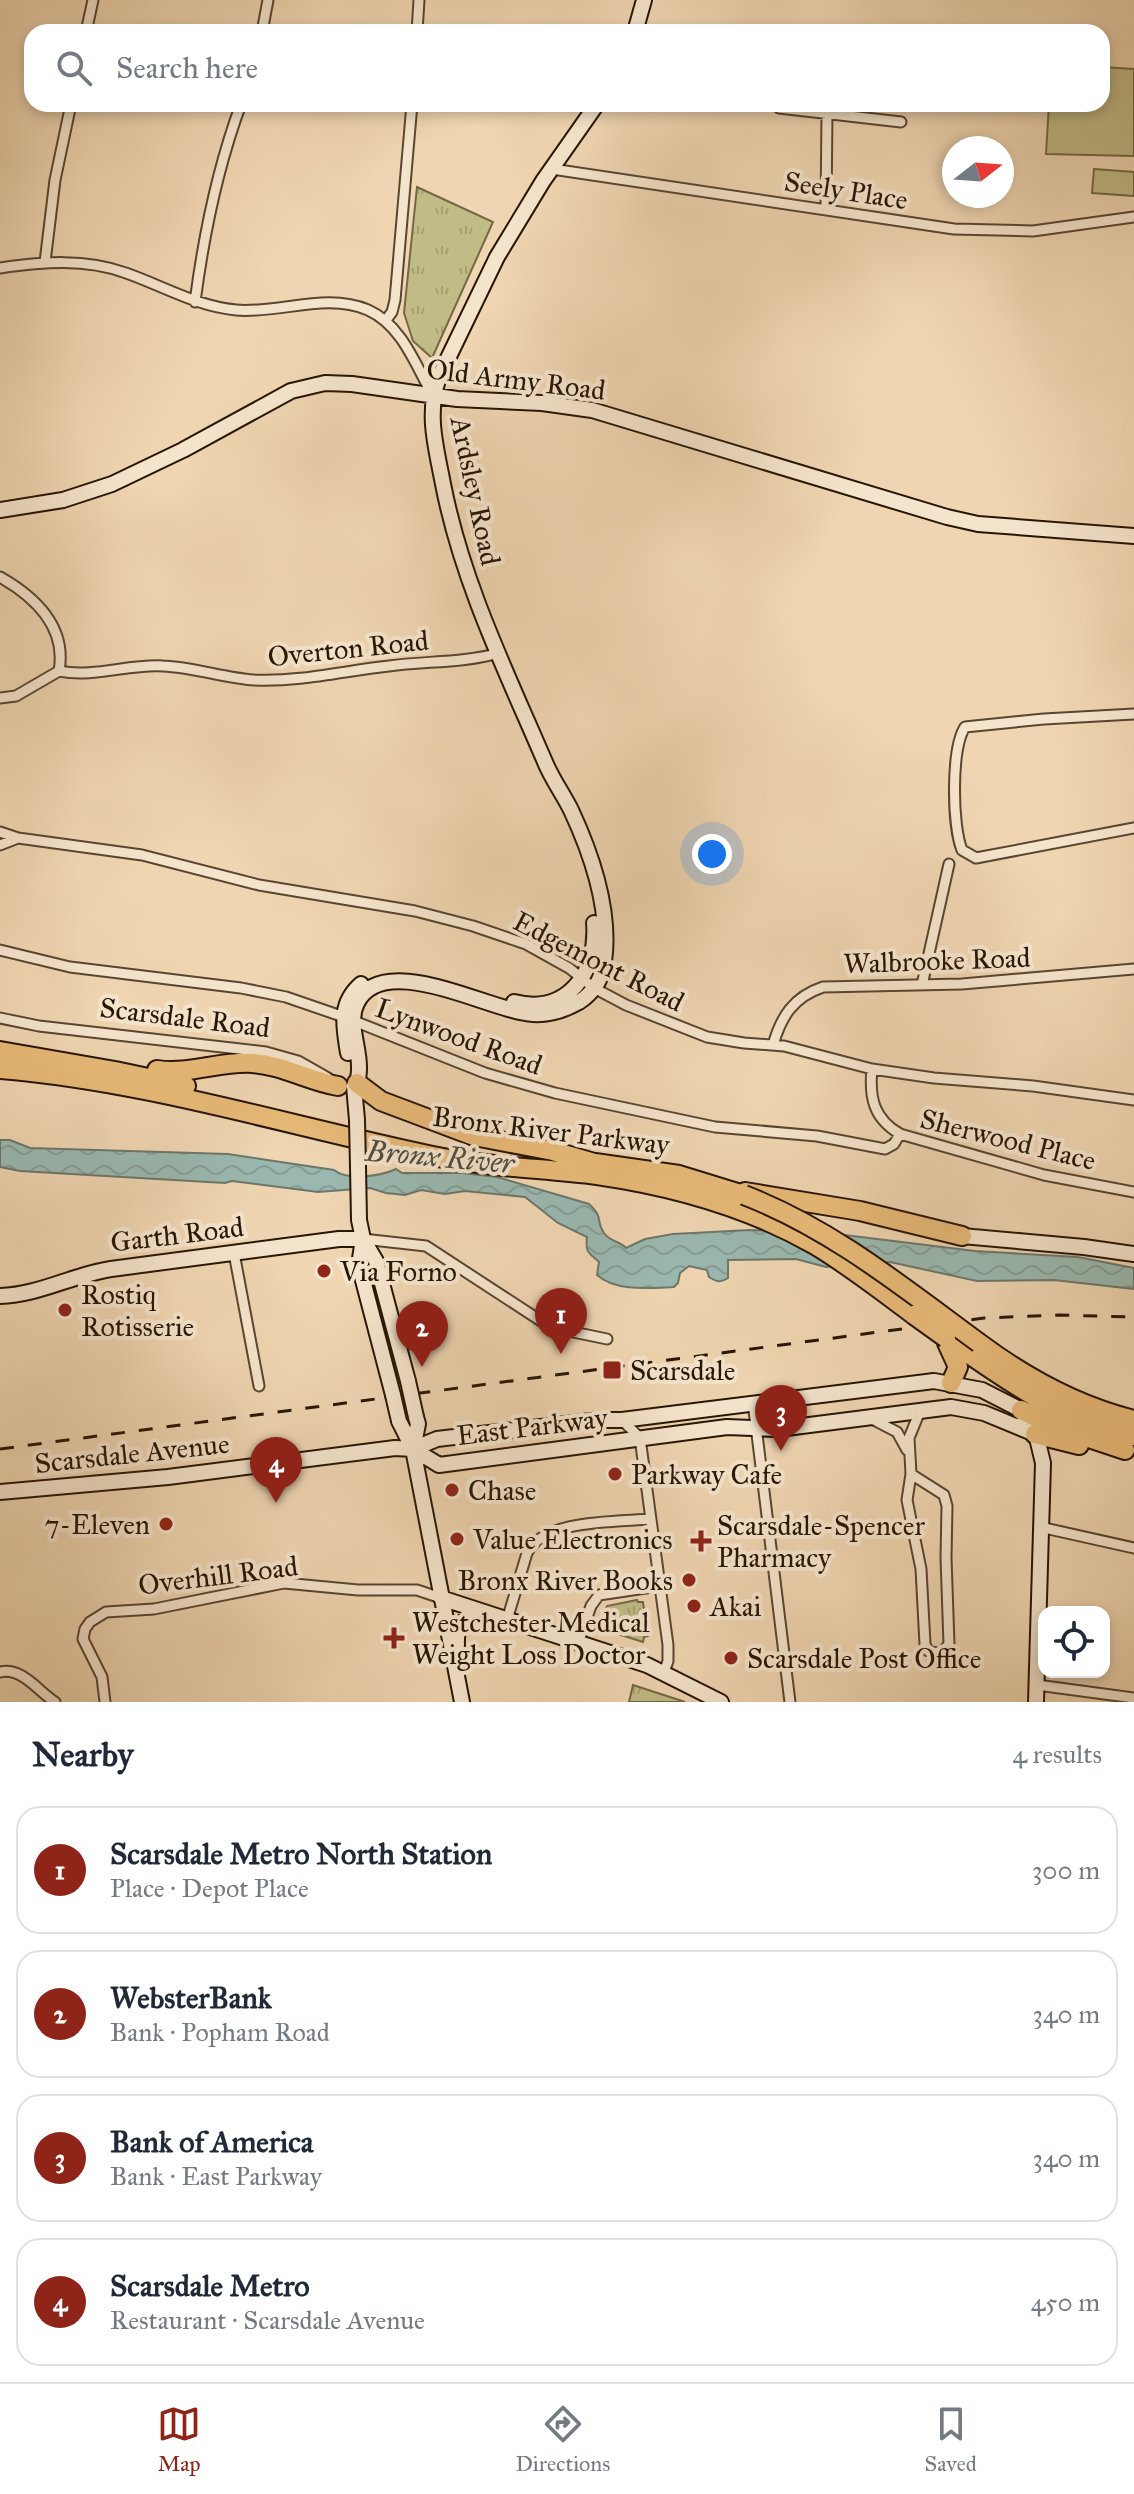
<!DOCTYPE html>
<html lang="en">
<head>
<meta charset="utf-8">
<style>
	:root { --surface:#fff; --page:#f2f2f3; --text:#1f2937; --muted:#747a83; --line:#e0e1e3; --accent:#8f2418 }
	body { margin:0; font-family:"IM FELL Great Primer",serif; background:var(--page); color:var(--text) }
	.controls { position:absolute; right:24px; bottom:24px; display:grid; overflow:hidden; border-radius:16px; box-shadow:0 4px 12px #0003 }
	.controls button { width:72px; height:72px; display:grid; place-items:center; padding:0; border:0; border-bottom:2px solid var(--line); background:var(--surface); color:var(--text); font:40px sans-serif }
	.compass { position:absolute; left:942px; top:136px; width:72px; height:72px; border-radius:50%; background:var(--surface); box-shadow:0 4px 12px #0003; rotate:73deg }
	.you { position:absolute; left:712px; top:854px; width:28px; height:28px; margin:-20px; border:6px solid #fff; border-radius:50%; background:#1a73e8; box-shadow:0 0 0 12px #1a73e833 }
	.badge { display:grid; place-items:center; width:52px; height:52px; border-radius:50%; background:var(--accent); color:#fff; font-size:26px; font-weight:700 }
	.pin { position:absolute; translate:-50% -66px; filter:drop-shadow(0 2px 4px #0008) }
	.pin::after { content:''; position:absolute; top:42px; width:28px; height:24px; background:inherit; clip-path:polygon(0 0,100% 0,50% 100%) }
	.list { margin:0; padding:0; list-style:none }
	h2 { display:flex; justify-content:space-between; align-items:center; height:104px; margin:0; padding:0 32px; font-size:34px }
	h2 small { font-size:26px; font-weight:400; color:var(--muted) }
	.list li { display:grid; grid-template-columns:52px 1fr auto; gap:24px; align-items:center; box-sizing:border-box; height:128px; margin:0 16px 16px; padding:0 16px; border:2px solid var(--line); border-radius:24px }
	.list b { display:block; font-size:30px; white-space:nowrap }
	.list p { margin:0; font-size:26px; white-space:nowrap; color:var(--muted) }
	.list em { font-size:26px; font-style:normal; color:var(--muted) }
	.icon { flex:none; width:44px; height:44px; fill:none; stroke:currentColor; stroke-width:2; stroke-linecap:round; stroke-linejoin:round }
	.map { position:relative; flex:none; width:1134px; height:1702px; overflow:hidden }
	.search { position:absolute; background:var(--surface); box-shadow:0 4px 12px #0003; left:24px; right:24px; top:24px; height:88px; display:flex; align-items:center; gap:20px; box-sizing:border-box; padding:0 28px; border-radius:24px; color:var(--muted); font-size:30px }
	.sheet { height:680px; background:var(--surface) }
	nav { display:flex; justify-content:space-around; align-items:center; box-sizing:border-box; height:112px; border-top:2px solid var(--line); background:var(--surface); font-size:22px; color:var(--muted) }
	nav a { display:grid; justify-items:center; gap:4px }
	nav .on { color:var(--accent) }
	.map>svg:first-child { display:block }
	.grass { fill:url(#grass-tufts); stroke:#746846; stroke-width:2 }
	.garden { fill:#c1bb86; stroke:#746846; stroke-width:2 }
	.water { fill:url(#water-waves); stroke:#6c776c; stroke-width:2 }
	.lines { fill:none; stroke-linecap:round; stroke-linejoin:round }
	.street-casing { stroke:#594531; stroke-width:13 }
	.secondary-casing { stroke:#271506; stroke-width:18 }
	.highway-casing { stroke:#271506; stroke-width:22 }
	.street { stroke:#f5e4cc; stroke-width:9 }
	.secondary { stroke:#f5e4cc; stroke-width:14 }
	.highway { stroke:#e8ba78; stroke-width:18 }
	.rail { stroke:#271506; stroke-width:3; stroke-dasharray:14 14; stroke-linecap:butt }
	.secondary-bridge-casing { stroke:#271506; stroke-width:18; stroke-linecap:butt }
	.highway-bridge-casing { stroke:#271506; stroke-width:22; stroke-linecap:butt }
	.secondary-bridge { stroke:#f5e4cc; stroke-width:14 }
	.highway-bridge { stroke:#e8ba78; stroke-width:18 }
	.poi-dot { fill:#8f2418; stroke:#f5e4cc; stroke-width:3 }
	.labels { text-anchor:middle; stroke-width:8; stroke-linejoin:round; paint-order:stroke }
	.street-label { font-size:28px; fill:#271506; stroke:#f5e4cc }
	.poi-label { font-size:28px; fill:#271506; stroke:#f5e4cc; text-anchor:start }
	.water-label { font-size:30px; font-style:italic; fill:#4f4e42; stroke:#f5e4cc }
</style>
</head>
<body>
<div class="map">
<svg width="1134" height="1702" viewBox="0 0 1134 1702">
	<defs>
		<pattern id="grass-tufts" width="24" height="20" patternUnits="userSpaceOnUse" patternTransform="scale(2)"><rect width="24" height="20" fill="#c1bb86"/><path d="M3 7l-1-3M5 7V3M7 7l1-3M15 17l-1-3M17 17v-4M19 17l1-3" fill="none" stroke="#a6a072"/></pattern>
		<pattern id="water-waves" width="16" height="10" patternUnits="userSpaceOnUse" patternTransform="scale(2)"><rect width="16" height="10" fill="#9ab8b0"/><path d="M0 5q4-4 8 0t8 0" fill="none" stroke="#859d96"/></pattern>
	</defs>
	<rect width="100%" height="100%" fill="#efd5b1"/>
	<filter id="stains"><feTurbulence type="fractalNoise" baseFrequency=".0025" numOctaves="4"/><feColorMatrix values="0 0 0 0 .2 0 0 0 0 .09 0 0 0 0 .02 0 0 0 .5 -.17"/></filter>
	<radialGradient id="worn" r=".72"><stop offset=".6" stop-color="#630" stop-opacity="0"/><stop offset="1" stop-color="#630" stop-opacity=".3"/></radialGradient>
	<!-- grass -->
	<path class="grass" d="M417,187L493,222L432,358L413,341L404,313Z
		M637,1600L638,1602H643L648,1636L644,1637L643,1642L599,1628L607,1606Z
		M633,1685L682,1701L685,1702H629Z"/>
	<!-- garden -->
	<path class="garden" d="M1102,67L1134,69V156L1046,154L1049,104H1102Z
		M1094,169L1134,172V196L1092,193Z"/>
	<!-- water -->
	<path class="water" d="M0,1140H10L30,1148L228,1154L334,1170C347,1181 381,1176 396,1169L402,1173H462L497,1177L589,1204C605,1219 595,1221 604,1233C610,1242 620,1241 626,1248L645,1239L673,1234L750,1230L828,1233L975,1251L1078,1257L1134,1268V1289L1054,1280L977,1281L890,1262L826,1267L796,1259L728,1260V1278C720,1283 717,1282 709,1277L707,1270L689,1266L680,1273L678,1283L674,1287C650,1288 616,1292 597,1275L599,1262C590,1253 585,1254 587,1237L558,1223L525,1197L465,1191L445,1194L421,1190L405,1195L386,1193L370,1188L318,1192L232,1181L225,1183L20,1171L0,1167Z"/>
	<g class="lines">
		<!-- street casing -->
		<g class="street-casing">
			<path id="street" d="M86,32L93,0
				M262,32L268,0
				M417,32L419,0
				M779,108L901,122
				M552,169L954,229L1033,231L1134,217
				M826,208L827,113
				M45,262L55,180L71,104
				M0,268C43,262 85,258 126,273C163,286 196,306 236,310C279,314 326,292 368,310C402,325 416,366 433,396
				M195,302C204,233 217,169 241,104
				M386,320L392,312L395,300L412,104
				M0,577C35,597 67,627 59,671L16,696L0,698
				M59,671C95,678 127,664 163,666C193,667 224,678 254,680C301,682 343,671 389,666C425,661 464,663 499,653
				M1134,714L1044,719L965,727C951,749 952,825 962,850L976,858L1134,828
				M0,832L18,838L142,855L259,885L415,911L473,926L526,944L569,968L594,988L626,1005L707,1037L744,1043L784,1046L872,1069L934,1078L1033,1086L1134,1100
				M0,845L18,838
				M0,950L70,967L241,988L286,997L344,1017L485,1073L555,1093L715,1127L817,1136L885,1149L894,1144L900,1134
				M922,985L949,864
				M0,1018L39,1026L266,1052L298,1061L328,1078
				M773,1045C781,1017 793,997 823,987L962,984L1134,969
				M872,1069C869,1098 874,1119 900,1134L1044,1175L1134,1192
				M363,1239L426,1246L541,1321L554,1328L607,1339
				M234,1253L259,1386
				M753,1402L790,1702
				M872,1419L897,1432L907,1450
				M622,1420L640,1438L668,1645V1661L664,1672
				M911,1474L944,1495L947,1506L946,1558L949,1644L941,1654L928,1651L925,1644L921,1569L907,1500Z
				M911,1474L909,1438L920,1411
				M1040,1527L1134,1548
				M507,1620L527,1553C544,1519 616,1522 651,1519
				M578,1643L591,1606L599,1595L659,1586
				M0,1672C22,1667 38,1691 55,1702
				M1037,1685L1134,1698
				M105,1702L102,1677L83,1639L85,1629L90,1622L106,1612L154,1609L284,1583L358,1590H417L441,1598"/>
		</g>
		<!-- secondary casing -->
		<g class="secondary-casing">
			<path id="secondary" d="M635,32L644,0
				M0,510L63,500L112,484L183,450L291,391L325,383L352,384L457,399L542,403L592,410L947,517L978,524L1134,536
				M514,1002C568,1016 598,971 594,923
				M348,1053C344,1027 338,1004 361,984
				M354,1086L357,1120
				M355,1092C357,1085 359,1076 359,1069C360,1048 347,1022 357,1003C383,949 492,1012 533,1014C549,1015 565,1010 579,1002C593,993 602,979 604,962C611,912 592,855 571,810C563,794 552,779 545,762C506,671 462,582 443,484C436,447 426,414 439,377L497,257L543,181L597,104
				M358,1167L359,1220L363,1239L359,1265L393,1395
				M962,1236L1084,1247L1134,1254
				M363,1239L376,1261L408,1381
				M0,1296C39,1295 72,1275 111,1269L339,1239H363
				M399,1421L413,1449L462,1702
				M413,1449L437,1439L600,1420H622L934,1381L982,1390L1021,1410L1037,1438L1043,1463L1036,1702
				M413,1449L418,1424L416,1417
				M0,1492L168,1477L395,1448L413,1449L439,1465L727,1427L778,1429L951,1407L984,1413L1035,1434
				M441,1598L647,1665L721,1702
				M457,1645C456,1627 462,1621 476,1610"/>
		</g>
		<!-- highway casing -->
		<g class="highway-casing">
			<path id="highway" d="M0,1051L115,1071L186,1086
				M0,1069C146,1081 286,1125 428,1155C484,1167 541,1168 597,1175C673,1186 747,1206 815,1245C850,1266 882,1291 914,1315
				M157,1070C189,1075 220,1061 252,1063C283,1065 308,1081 338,1086
				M357,1083L381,1101L474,1136L553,1151L594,1163
				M588,1162L679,1175L744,1195
				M745,1192L860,1211L962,1236
				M946,1338C1007,1381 1060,1419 1134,1436
				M947,1343L958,1367L951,1383
				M979,1343C1026,1378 1077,1406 1134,1420
				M1021,1410L1059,1428L1125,1450
				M1035,1434L1079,1445"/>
		</g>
		<!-- street -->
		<use href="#street" class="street"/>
		<!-- secondary -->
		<use href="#secondary" class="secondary"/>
		<!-- highway -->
		<use href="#highway" class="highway"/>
		<!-- rail -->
		<path class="rail" d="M0,1449L984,1318L1060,1315L1134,1317"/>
		<!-- secondary-bridge casing -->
		<g class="secondary-bridge-casing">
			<path id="secondary-bridge" d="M357,1120L358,1167
				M408,1381L416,1417
				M393,1395L399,1421"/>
		</g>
		<!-- highway-bridge casing -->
		<g class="highway-bridge-casing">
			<path id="highway-bridge" d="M744,1195C832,1229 904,1288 979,1343
				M914,1315L946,1338"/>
		</g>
		<!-- secondary-bridge -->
		<use href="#secondary-bridge" class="secondary-bridge"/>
		<!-- highway-bridge -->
		<use href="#highway-bridge" class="highway-bridge"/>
	</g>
	<!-- markers -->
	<g class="poi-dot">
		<circle cx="324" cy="1271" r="8"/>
		<circle cx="65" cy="1310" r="8"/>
		<rect x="602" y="1360" width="20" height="20" rx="4"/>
		<circle cx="615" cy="1474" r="8"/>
		<circle cx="452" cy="1490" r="8"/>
		<circle cx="166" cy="1524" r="8"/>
		<circle cx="457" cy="1539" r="8"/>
		<path d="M697 1529h8v8h8v8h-8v8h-8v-8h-8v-8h8z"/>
		<circle cx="689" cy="1580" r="8"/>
		<circle cx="694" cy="1606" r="8"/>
		<path d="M390 1626h8v8h8v8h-8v8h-8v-8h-8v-8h8z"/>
		<circle cx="731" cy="1658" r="8"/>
	</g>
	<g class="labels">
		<!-- street labels -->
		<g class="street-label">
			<text transform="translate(846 190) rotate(9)" y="10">Seely Place</text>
			<text transform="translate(516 379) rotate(7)" y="10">Old Army Road</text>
			<text transform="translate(476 491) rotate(78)" y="10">Ardsley Road</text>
			<text transform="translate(348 648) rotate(-6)" y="10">Overton Road</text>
			<text transform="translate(937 960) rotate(-2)" y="10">Walbrooke Road</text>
			<text transform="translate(599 961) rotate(27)" y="10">Edgemont Road</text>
			<text transform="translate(185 1017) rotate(7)" y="10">Scarsdale Road</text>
			<text transform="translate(459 1036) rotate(20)" y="10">Lynwood Road</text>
			<text transform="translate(551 1130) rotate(7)" y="10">Bronx River Parkway</text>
			<text transform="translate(1008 1139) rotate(14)" y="10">Sherwood Place</text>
			<text transform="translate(177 1234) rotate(-7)" y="10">Garth Road</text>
			<text transform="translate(532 1426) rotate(-7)" y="10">East Parkway</text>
			<text transform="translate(132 1453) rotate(-6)" y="10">Scarsdale Avenue</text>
			<text transform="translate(218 1575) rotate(-7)" y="10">Overhill Road</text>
		</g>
		<!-- poi labels -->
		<g class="poi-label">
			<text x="340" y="1281">Via Forno</text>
			<text x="81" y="1304">Rostiq<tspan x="81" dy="32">Rotisserie</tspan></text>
			<text x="630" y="1380">Scarsdale</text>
			<text x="631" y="1484">Parkway Cafe</text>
			<text x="468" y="1500">Chase</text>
			<text x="150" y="1534" text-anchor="end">7-Eleven</text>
			<text x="717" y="1535">Scarsdale-Spencer<tspan x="717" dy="32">Pharmacy</tspan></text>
			<text x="473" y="1549">Value Electronics</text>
			<text x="673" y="1590" text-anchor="end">Bronx River Books</text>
			<text x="710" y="1616">Akai</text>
			<text x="412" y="1632">Westchester Medical<tspan x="412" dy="32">Weight Loss Doctor</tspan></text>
			<text x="747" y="1668">Scarsdale Post Office</text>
		</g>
		<!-- water labels -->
		<g class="water-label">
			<text transform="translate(440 1157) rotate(5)" y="10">Bronx River</text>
		</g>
	</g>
	<rect width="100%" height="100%" filter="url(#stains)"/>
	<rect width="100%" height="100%" fill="url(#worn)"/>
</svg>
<div class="controls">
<button><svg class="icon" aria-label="locate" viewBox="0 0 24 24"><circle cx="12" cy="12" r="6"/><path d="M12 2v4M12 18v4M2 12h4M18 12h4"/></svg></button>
</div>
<svg class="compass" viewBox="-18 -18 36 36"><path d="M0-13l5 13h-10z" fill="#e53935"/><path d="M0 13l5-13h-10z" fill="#747a83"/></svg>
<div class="you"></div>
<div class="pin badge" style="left:561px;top:1354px">1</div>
<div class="pin badge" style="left:422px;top:1367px">2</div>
<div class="pin badge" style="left:781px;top:1451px">3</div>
<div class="pin badge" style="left:276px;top:1503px">4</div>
<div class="search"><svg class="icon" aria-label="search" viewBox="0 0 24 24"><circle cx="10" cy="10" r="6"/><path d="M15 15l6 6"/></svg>Search here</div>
</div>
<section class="sheet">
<h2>Nearby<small>4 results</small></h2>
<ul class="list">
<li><span class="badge">1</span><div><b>Scarsdale Metro North Station</b><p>Place · Depot Place</p></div><em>300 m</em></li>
<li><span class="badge">2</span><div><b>WebsterBank</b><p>Bank · Popham Road</p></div><em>340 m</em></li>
<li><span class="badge">3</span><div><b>Bank of America</b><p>Bank · East Parkway</p></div><em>340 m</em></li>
<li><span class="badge">4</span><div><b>Scarsdale Metro</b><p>Restaurant · Scarsdale Avenue</p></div><em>450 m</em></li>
</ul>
</section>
<nav>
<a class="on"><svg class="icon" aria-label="map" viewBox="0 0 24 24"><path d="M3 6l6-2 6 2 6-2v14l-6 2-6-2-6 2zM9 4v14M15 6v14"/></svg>Map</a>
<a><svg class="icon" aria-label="directions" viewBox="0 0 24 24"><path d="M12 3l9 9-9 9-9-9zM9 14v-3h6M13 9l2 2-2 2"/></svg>Directions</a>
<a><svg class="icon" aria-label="saved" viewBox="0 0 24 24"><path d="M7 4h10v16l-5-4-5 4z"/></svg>Saved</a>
</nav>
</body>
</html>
